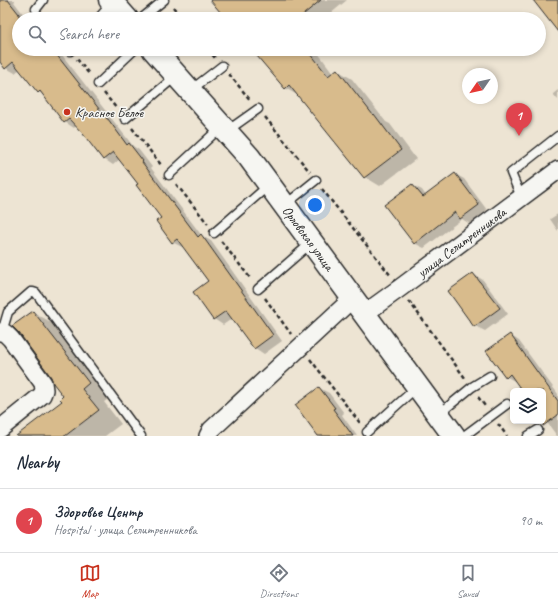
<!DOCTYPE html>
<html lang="en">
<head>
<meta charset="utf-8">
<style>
	:root { --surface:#fff; --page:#f6f6f7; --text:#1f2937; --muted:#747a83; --line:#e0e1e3; --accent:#c8321e }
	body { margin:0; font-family:Caveat,sans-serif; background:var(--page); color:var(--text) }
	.controls { position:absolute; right:12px; bottom:12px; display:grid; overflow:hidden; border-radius:6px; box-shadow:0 2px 6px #0003 }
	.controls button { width:36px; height:36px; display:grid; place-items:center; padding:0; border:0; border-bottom:1px solid var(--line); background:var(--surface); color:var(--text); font:20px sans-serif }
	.compass { position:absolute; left:462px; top:68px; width:36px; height:36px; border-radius:50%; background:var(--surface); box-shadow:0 2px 6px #0003; rotate:236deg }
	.you { position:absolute; left:315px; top:205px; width:14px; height:14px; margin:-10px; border:3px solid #fff; border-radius:50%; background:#1a73e8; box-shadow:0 0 0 6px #1a73e833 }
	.badge { display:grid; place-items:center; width:26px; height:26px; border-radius:50%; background:var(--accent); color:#fff; font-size:13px; font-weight:700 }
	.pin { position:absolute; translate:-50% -33px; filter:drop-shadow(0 1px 2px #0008) }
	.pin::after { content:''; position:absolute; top:21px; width:14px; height:12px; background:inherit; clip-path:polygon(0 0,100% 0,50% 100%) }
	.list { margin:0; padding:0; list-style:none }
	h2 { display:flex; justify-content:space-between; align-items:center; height:52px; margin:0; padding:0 16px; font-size:17px }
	h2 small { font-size:13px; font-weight:400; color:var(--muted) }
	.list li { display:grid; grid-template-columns:26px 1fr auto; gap:12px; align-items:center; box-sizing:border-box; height:64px; padding:0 16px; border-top:1px solid var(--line) }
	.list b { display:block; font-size:15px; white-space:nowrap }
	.list p { margin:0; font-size:13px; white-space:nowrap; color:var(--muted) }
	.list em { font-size:13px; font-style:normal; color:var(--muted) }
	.icon { flex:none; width:22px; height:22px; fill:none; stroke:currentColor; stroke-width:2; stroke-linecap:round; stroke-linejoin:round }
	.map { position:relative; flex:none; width:558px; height:436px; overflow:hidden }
	.search { position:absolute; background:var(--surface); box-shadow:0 2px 6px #0003; left:12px; right:12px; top:12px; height:44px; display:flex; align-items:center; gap:10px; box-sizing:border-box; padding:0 14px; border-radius:22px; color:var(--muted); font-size:15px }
	.sheet { height:116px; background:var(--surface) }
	nav { display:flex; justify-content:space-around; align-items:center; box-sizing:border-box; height:56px; border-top:1px solid var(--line); background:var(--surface); font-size:11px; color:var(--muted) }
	nav a { display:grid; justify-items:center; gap:2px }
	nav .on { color:var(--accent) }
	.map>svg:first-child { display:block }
	.shadow { fill:#0003 }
	.building { fill:#d8bb8c; stroke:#2b2b2b }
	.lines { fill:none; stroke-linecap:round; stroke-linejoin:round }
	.lane-casing { stroke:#2b2b2b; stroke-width:11 }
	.street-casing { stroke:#2b2b2b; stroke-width:20 }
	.secondary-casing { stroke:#2b2b2b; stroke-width:25 }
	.path { stroke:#2b2b2b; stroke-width:2.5; stroke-dasharray:4 3; stroke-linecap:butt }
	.lane { stroke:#f6f6f2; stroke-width:8 }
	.street { stroke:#f6f6f2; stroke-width:17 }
	.secondary { stroke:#f6f6f2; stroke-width:22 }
	.poi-dot { fill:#c8321e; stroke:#f6f6f2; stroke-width:1.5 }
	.labels { text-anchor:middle; stroke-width:3; stroke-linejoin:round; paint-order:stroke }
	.poi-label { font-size:14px; fill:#2b2b2b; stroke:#f6f6f2; text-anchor:start }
	.street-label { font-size:14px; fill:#2b2b2b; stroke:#f6f6f2 }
</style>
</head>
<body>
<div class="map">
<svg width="558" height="436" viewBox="0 0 558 436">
	<rect width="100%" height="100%" fill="#ede4d3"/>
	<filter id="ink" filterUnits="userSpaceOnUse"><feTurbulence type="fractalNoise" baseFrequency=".025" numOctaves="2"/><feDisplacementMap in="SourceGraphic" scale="8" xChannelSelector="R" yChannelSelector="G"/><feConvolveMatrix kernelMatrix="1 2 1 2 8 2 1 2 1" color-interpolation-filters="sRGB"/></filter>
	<g filter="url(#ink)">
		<!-- shadow -->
		<path class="shadow" d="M0,0H15V1L14,2L27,19H19V49H50L62,55L133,146L139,150L152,167L151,168L202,236L211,241L282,341L264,354L255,348L233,318L223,325L214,319L195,292L209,282L183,246L182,247L172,242L162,218L140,184L120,159L113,165L104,159L77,125L74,128L65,122L44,95L39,92L20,69L15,73L6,68L0,60Z
			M211,0H347L324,19H227Z
			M252,49H315L333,73L337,70L352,79L386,122L390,124L416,159L380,186L365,177L299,96L285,88Z
			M558,90V100L553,94Z
			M455,174L464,179L487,210L470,224L462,219L424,248L414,243L412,185L422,190L426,196Z
			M558,214V231L550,219Z
			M473,274L483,280L508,314L485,331L475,326Z
			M33,312L56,325L111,397L104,402L121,424L105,436H18L63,401L65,396Z
			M510,335L519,341L558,394V436H557L543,417V391H524L516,382L507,377Z
			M319,388L329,393L344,413L342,415L357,436H319Z"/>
		<!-- building -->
		<path class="building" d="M0,0H8L19,14V49H52L107,119H108L127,145L129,143L143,161L142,162L198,237L201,234L273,335L254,349L226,311L213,320L193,292L208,281L177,239L172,243L156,221L161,218L136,185L138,184L113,152L103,160L83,134L69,119L64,123L40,91L38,93L13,62L5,69L0,62Z
			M210,0H321L298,19H226Z
			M533,0H558V32Z
			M251,49H307L328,76L337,69L373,115L374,114L401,150L364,178L289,85L285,89Z
			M455,173L479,205L460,219L455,212L414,244L384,205L412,184L423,197Z
			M473,273L500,308L474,327L448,291Z
			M33,311L89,383L82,389L99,410L65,436H16L62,401L60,399L63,396L53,383L51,377L19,333L12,326Z
			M510,334L558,401V415L543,426V391H522L510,374L506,378L486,351Z
			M319,387L335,408L333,409L353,436H318L295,405Z"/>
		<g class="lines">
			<!-- lane casing -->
			<g class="lane-casing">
				<path id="lane" d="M36,9L43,0
					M98,19L112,3
					M141,19L164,0
					M70,51L72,49
					M98,84L135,49
					M191,90L222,66
					M125,119L176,76
					M227,131L258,109
					M169,175L221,127
					M521,197L511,173L558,136
					M285,205L316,180
					M214,233L269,185
					M258,289L311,243
					M2,332L8,312L31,292H33L36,293L141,436
					M439,414L472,387L490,376
					M367,432L417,387
					M464,436L507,404
					M528,436L538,430"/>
			</g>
			<!-- street casing -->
			<g class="street-casing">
				<g id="street">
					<path id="s1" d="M364,314L400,288L558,170"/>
					<path d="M0,332L5,333L11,339L43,383L44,390L42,395L0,429"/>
					<path d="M208,436L211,430L353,298"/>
				</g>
			</g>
			<!-- secondary casing -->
			<g class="secondary-casing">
				<g id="secondary">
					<path d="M110,0L127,19"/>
					<path id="s2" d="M153,49L249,157L454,436"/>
				</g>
			</g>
			<!-- path -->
			<path class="path" d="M173,7L183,19
				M208,49L215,58
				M77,59L90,75
				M229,74L251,101
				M104,93L117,109
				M265,117L310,172
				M132,128L162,166
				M176,184L208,224
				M322,189L391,276
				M221,241L251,279
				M265,298L291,334
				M409,301L465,378
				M310,359L360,423
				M478,397L485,406
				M498,424L507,436"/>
			<!-- lane -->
			<use href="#lane" class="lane"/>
			<!-- street -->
			<use href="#street" class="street"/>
			<!-- secondary -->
			<use href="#secondary" class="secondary"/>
		</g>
	</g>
	<!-- markers -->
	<circle class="poi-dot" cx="67" cy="112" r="4"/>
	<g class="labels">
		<!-- poi labels -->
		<g class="poi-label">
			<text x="75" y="117">Красное Белое</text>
		</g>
		<!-- street labels -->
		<g class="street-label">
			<text dy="5" stroke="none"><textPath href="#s2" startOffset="245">Орловская улица</textPath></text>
			<text dy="5" stroke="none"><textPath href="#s1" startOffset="121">улица Селитренникова</textPath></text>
		</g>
	</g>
</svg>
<div class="controls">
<button><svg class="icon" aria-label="layers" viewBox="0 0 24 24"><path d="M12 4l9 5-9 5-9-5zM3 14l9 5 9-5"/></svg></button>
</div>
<svg class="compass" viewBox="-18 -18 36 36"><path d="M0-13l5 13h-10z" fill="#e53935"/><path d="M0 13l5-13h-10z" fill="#747a83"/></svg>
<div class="you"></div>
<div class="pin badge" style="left:519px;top:136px;background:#e0444e">1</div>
<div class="search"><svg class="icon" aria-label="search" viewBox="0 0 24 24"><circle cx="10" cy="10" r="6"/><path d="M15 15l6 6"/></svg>Search here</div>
</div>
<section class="sheet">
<h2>Nearby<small></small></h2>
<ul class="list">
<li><span class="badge" style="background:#e0444e">1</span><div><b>Здоровье Центр</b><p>Hospital · улица Селитренникова</p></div><em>90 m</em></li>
</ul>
</section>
<nav>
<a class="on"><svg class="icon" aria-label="map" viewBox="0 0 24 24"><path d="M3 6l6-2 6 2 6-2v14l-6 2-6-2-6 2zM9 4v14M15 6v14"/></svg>Map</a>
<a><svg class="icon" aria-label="directions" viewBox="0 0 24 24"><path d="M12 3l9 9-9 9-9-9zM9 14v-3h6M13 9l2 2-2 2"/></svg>Directions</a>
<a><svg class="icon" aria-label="saved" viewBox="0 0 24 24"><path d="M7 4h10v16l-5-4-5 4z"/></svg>Saved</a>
</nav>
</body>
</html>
